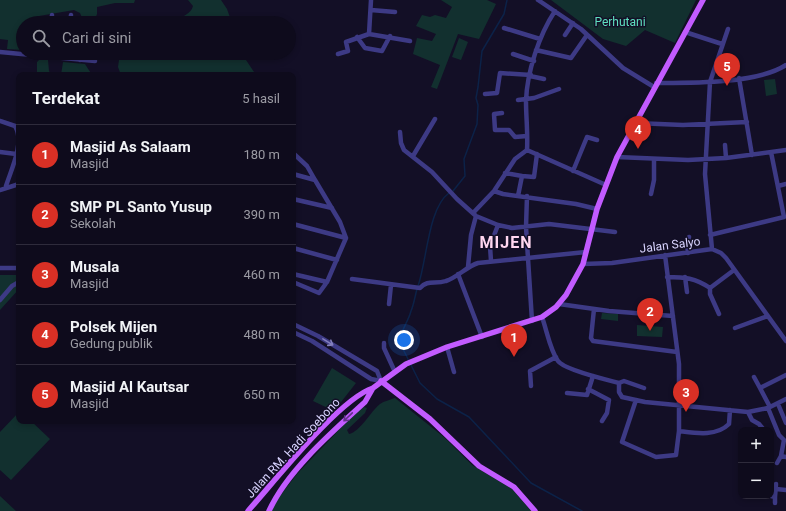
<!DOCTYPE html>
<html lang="id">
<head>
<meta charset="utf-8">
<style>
	:root { --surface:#0e0b1c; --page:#1c1929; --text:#f1f3f6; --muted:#9b9ba3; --line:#2e2b3b; --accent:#d93025 }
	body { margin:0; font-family:Roboto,sans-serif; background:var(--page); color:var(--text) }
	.controls { position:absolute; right:12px; bottom:12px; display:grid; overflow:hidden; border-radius:8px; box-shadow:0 2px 6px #0003 }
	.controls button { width:36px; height:36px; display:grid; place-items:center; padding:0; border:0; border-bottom:1px solid var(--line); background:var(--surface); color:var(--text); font:20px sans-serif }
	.you { position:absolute; left:404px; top:340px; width:14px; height:14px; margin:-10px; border:3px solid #fff; border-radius:50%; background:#1a73e8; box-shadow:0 0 0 6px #1a73e833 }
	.badge { display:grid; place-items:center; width:26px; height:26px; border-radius:50%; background:var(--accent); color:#fff; font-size:13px; font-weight:700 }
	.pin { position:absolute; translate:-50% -33px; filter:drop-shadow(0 1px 2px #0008) }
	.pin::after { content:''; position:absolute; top:21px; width:14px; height:12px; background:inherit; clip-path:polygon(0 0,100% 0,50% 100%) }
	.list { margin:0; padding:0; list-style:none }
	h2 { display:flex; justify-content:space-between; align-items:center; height:52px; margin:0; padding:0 16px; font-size:17px }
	h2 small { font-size:13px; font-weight:400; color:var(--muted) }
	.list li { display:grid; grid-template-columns:26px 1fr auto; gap:12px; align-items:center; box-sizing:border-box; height:60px; padding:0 16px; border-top:1px solid var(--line) }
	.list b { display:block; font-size:15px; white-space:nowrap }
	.list p { margin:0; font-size:13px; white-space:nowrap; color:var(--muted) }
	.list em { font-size:13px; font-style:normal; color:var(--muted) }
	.icon { flex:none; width:22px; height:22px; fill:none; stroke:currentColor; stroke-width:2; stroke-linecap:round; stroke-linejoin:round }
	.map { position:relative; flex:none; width:786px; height:511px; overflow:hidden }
	.search { position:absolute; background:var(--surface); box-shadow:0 2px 6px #0003; left:16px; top:16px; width:280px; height:44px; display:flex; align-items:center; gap:10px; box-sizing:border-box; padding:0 14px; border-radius:22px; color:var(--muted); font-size:15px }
	.panel { position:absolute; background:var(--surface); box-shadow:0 2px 6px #0003; left:16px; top:72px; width:280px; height:352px; border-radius:8px }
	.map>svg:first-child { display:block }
	.green { fill:#12302f }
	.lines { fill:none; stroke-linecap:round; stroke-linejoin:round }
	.stream { stroke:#0c2248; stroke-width:1.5 }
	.minor { stroke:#3d3a85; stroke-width:4.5 }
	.major { stroke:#c25bff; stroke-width:5.5 }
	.oneway { stroke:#837fbc }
	.oneway2 { stroke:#623188 }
	.labels { text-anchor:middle; stroke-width:3; stroke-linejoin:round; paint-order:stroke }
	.park-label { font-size:12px; fill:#5fe0c0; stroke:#130f26 }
	.street-label { font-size:12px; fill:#d9d4ff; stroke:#130f26 }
	.district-label { font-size:16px; font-weight:bold; letter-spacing:1px; fill:#ffd6f0; stroke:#130f26 }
</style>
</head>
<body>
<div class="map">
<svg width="786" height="511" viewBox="0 0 786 511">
	<rect width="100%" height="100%" fill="#130f26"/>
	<!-- green -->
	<path class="green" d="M0,0H135L134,3H115L97,7V14L94,22H84L80,13L74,10L39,16L38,23H23V50L7,49L8,40L0,39Z
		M188,0H221L227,9L232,23H176C181,15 191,15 193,6Z
		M441,0H487L496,4L479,39L458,34L437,89L431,87L440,65L413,54L417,38L432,41L436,34L416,26L422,15L430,17L435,15L446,18L452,7Z
		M551,0H696L675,43L645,30L626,46L603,39Z
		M119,17L136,22L140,17L146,18L145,23H118L117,18Z
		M459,38L468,42L461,60L452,57Z
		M120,53H133L134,55C140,58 146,55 153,57L156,53H166L167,55L171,56L175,53H244L246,60L256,75H121L118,67Z
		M40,59L48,60L49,71L51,75H56H37V62Z
		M63,62L85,64L92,75H61Z
		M775,79L777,94L766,96L764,80Z
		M0,275H19V289L0,310Z
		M602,313L618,314V321L601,319Z
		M637,325L663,327L662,337L637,336Z
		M332,368L356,383L334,411L313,401Z
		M395,398L445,438L472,465L512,489L531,511H272L273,505L297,474L357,411L364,407L367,408L365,413L347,430L349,434C360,432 371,411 380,404C384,401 390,400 395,398Z
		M19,412V421H31L50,439L11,480L0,470V432Z
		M0,496L16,511H0Z"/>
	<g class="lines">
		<!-- stream -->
		<path class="stream" d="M453,191L465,176L464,159L477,124L478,105L476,98L478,87L482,51L504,14L507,0
			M418,286C427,261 428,208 449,193
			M417,289C415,296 414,304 411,311C408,323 400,330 400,343L420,383L437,399L469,417L531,483L582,511"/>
		<!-- minor -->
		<path class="minor" d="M371,0L369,34L410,41
			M538,0L581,29L623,68L654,87
			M371,10L395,12
			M51,23L52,15
			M70,23L71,15
			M504,28L540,39
			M685,32L722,44
			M565,35L573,23
			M357,37L365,48L382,51L390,36
			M536,50L571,58L587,35
			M0,52L95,61
			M338,54L348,51L346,42L369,34
			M513,54L534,61
			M80,60V53
			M530,76L544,79
			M739,78L752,155
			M656,83C691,83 757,84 786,65
			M485,94L497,93L500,73L531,75
			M518,100L534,98L559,89
			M502,113L494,114L495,130H509L515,137L527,136
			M0,121L15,126C25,142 11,170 6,186
			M635,123L683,125L747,122
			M400,132L401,143L404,150L432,172L457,199L476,216L498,225L512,228L549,224L615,232
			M725,145L726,158
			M527,150C528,134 526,117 526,101C527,72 539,35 555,11
			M527,150L606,185
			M0,152L16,154
			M293,153L307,166L315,180
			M413,156L435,119
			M617,157L688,160L726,158L786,150
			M573,171L587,137L597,140
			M505,173L522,176
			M293,174L315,180L340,222L346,238L327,282L293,274
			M778,186L786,184
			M0,190L19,184
			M494,191L503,194L576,204L597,209
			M651,194L654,180V159
			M518,196L522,176L534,177L537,154
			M527,196L526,227L532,321
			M293,199L332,208
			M473,213L494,191L515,159L527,150
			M293,224L346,238
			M710,235L784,217L771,152
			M293,248L337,260
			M712,249L705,174L710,82L728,29
			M688,253L687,243L689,237
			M491,261L490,246L498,225
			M583,264L612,263L712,249L721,253L726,258L786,341
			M468,267L471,235L476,216
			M0,268H19
			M458,274L482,337
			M667,277C685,277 695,278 710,288
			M685,277L687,292
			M352,279L420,288C428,279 435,285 446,281C458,277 466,267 478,263L586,252
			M293,282L319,293L327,282
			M0,300L12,286L19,282
			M389,304L391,285
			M559,304L609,311L673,316
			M594,309L591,338L593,341L677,352
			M719,314L710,294V288L734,270
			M542,317C547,331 550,350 558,361C564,370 608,380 619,383V392L622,397L645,402L748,412L768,408L786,399
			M293,324L318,336L377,371L381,381
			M735,328L768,316
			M293,332L312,341L371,379L381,381
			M384,343V348L395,372
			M447,347L454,372
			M754,377L760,388
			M619,383L624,381L644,388
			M531,386L530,371L556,357
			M588,389L609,400L607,413L602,421
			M567,393L587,395L593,376
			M636,400L622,442L656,457L676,455L679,431V364L665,255
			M778,404L786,423
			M770,407L760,388L786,375
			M768,408L779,435L784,440L781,456
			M748,412L752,420L759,424L764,430
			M679,431C695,433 716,437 729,424L730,410
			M771,441V445
			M777,463L781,456L786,457
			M776,489L786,490
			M771,496L775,497L776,484
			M775,503V497"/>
		<!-- major -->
		<path class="major" d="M381,381L430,419L479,466L514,487L535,511
			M248,511C274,482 339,399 373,388
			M269,511C287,471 332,432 365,402L373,388L406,364L447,347L542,317L556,307L566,295L583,264L597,209L617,157L703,0"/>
	</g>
	<!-- one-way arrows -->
	<defs><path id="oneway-shaft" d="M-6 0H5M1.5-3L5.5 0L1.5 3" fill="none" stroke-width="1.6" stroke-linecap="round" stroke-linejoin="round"/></defs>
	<use class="oneway" href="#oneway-shaft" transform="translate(328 342) rotate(31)"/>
	<use class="oneway2" href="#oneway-shaft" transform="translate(348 417) rotate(136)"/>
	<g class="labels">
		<!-- park labels -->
		<g class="park-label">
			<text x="620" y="26">Perhutani</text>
		</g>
		<!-- street labels -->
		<g class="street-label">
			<text transform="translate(670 245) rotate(-7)" y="4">Jalan Salyo</text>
			<text transform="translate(293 448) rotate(-47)" y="4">Jalan RM. Hadi Soebono</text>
		</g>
		<!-- district labels -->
		<g class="district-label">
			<text x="506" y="248">MIJEN</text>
		</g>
	</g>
</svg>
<div class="controls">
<button>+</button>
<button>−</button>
</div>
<div class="you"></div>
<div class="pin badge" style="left:514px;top:357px">1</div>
<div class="pin badge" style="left:650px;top:331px">2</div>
<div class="pin badge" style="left:686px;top:412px">3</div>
<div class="pin badge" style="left:638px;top:149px">4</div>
<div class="pin badge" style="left:727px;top:86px">5</div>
<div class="search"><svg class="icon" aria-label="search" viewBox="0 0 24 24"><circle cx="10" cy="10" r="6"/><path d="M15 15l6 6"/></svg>Cari di sini</div>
<section class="panel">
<h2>Terdekat<small>5 hasil</small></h2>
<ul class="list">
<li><span class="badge">1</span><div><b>Masjid As Salaam</b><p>Masjid</p></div><em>180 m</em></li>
<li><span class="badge">2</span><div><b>SMP PL Santo Yusup</b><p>Sekolah</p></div><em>390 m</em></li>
<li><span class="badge">3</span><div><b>Musala</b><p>Masjid</p></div><em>460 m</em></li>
<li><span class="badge">4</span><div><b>Polsek Mijen</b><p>Gedung publik</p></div><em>480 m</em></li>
<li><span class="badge">5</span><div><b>Masjid Al Kautsar</b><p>Masjid</p></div><em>650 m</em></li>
</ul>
</section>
</div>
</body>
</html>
